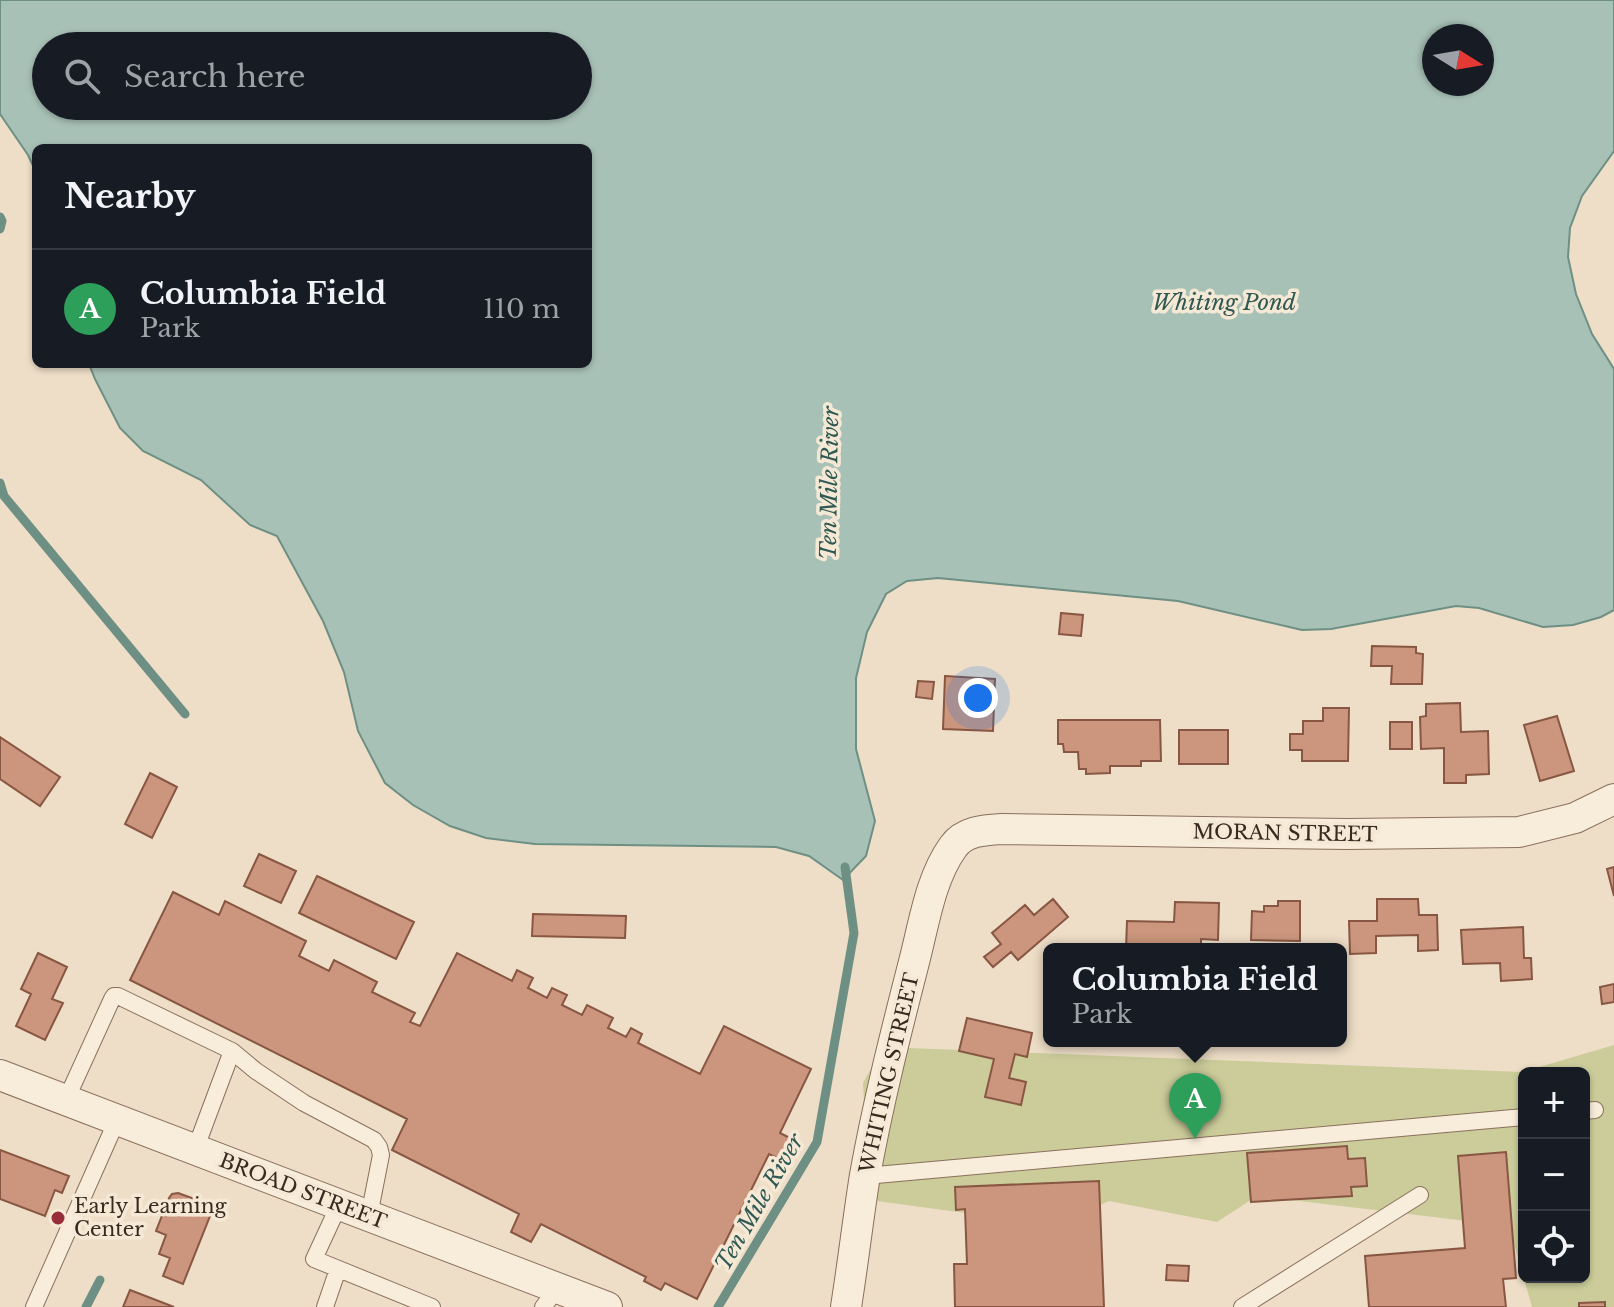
<!DOCTYPE html>
<html lang="en">
<head>
<meta charset="utf-8">
<style>
	:root { --surface:#171b24; --page:#242831; --text:#f1f3f6; --muted:#9ea1a6; --line:#363941; --accent:#c89aa1 }
	body { margin:0; font-family:"Libre Baskerville",serif; background:var(--page); color:var(--text) }
	.controls { position:absolute; right:24px; bottom:24px; display:grid; overflow:hidden; border-radius:12px; box-shadow:0 2px 6px #0004 }
	.controls button { width:72px; height:72px; display:grid; place-items:center; padding:0; border:0; border-bottom:2px solid var(--line); background:var(--surface); color:var(--text); font:40px sans-serif }
	.compass { position:absolute; left:1422px; top:24px; width:72px; height:72px; border-radius:50%; background:var(--surface); box-shadow:0 2px 6px #0004; rotate:101deg }
	.you { position:absolute; left:978px; top:698px; width:28px; height:28px; margin:-20px; border:6px solid #fff; border-radius:50%; background:#1a73e8; box-shadow:0 0 0 12px #1a73e833 }
	.badge { display:grid; place-items:center; width:52px; height:52px; border-radius:50%; background:var(--accent); color:#fff; font-size:26px; font-weight:700 }
	.pin { position:absolute; translate:-50% -66px; filter:drop-shadow(0 2px 4px #0008) }
	.pin::after { content:''; position:absolute; top:42px; width:28px; height:24px; background:inherit; clip-path:polygon(0 0,100% 0,50% 100%) }
	.popup { position:absolute; left:1043px; top:943px; width:304px; height:104px; box-sizing:border-box; display:grid; place-content:center; border-radius:12px; background:var(--surface); filter:drop-shadow(0 2px 6px #0005); font-size:26px; white-space:nowrap; color:var(--muted) }
	.popup b { font-size:30px; color:var(--text) }
	.popup::after { content:''; position:absolute; left:50%; top:100%; margin-left:-16px; border:16px solid transparent; border-top-color:var(--surface) }
	.list { margin:0; padding:0; list-style:none }
	h2 { display:flex; justify-content:space-between; align-items:center; height:104px; margin:0; padding:0 32px; font-size:34px }
	h2 small { font-size:26px; font-weight:400; color:var(--muted) }
	.list li { display:grid; grid-template-columns:52px 1fr auto; gap:24px; align-items:center; box-sizing:border-box; height:120px; padding:0 32px; border-top:2px solid var(--line) }
	.list b { display:block; font-size:30px; white-space:nowrap }
	.list p { margin:0; font-size:26px; white-space:nowrap; color:var(--muted) }
	.list em { font-size:26px; font-style:normal; color:var(--muted) }
	.icon { flex:none; width:44px; height:44px; fill:none; stroke:currentColor; stroke-width:2; stroke-linecap:round; stroke-linejoin:round }
	.map { position:relative; flex:none; width:1614px; height:1307px; overflow:hidden }
	.search { position:absolute; background:var(--surface); box-shadow:0 2px 6px #0004; left:32px; top:32px; width:560px; height:88px; display:flex; align-items:center; gap:20px; box-sizing:border-box; padding:0 28px; border-radius:44px; color:var(--muted); font-size:30px }
	.panel { position:absolute; background:var(--surface); box-shadow:0 2px 6px #0004; left:32px; top:144px; width:560px; height:224px; border-radius:12px }
	.map>svg:first-child { display:block }
	.green { fill:#cbcc9a; fill-rule:evenodd }
	.water { fill:#a8c1b7; stroke:#6e9084; stroke-width:2; fill-rule:evenodd }
	.lines { fill:none; stroke-linecap:round; stroke-linejoin:round }
	.stream { stroke:#6e9084; stroke-width:9 }
	.building { fill:#cb967d; stroke:#885743; stroke-width:2 }
	.lane-casing { stroke:#89705c; stroke-width:18 }
	.street-casing { stroke:#89705c; stroke-width:32 }
	.lane { stroke:#f8ecda; stroke-width:16 }
	.street { stroke:#f8ecda; stroke-width:30 }
	.poi-dot { fill:#972d39; stroke:#f5e9d6; stroke-width:3 }
	.labels { text-anchor:middle; stroke-width:7; stroke-linejoin:round; paint-order:stroke }
	.street-label { font-size:20px; fill:#392a20; stroke:#f5e9d6 }
	.poi-label { font-size:20px; fill:#392a20; stroke:#f5e9d6; text-anchor:start }
	.water-label { font-size:22px; font-style:italic; fill:#2f5952; stroke:#f5e9d6 }
</style>
</head>
<body>
<div class="map">
<svg width="1614" height="1307" viewBox="0 0 1614 1307">
	<rect width="100%" height="100%" fill="#eedec7"/>
	<!-- green -->
	<path class="green" d="M1614,1045V1307H1532L1509,1226L1257,1196L1217,1222L1109,1201L1056,1225L869,1200L863,1083L883,1047L1522,1072ZM1524,1073H1584V1277H1524Z"/>
	<!-- water -->
	<path class="water" d="M0,0H1614V151L1582,196L1570,228L1568,257L1576,294L1592,334L1614,369V610L1601,617L1573,625L1543,627L1479,608L1456,606L1331,629L1302,630L1178,601L938,578L907,581L886,594L867,632L856,678V749L875,821L866,856L843,880L809,856L776,847L535,844L486,838L450,826L413,805L385,783L358,731L344,672L323,621L277,536L250,525L201,480L143,451L120,428L95,379L89,364H588V148H36V172L28,155L0,114ZM1434,36H1482V84H1434ZM46,46H578V106H46Z"/>
	<g class="lines">
		<!-- stream -->
		<path class="stream" d="M0,217L2,221L0,229
			M0,483L4,496L185,714
			M86,1307L100,1280
			M718,1307L817,1142L854,933L845,867"/>
	</g>
	<!-- building -->
	<path class="building" d="M1061,613L1083,615L1081,636L1059,634Z
		M1372,646L1416,647V653L1423,654L1422,684H1391L1392,666H1371Z
		M945,676L995,679L993,731L943,729Z
		M918,681L934,682L932,699L916,697Z
		M1460,703L1461,732L1488,731L1489,774L1466,775V783H1444V748L1421,749L1420,717L1426,716V704Z
		M1323,708H1349L1348,761H1302V750H1290V734H1303V721H1323Z
		M1557,716L1574,771L1540,781L1524,725Z
		M1058,720H1160L1161,761H1141V766H1110V773L1086,774V769H1079L1078,752H1064L1063,744H1058Z
		M1390,722H1412V749H1390Z
		M1179,730H1228V764H1179Z
		M0,737L60,777L40,806L0,779Z
		M150,773L177,787L152,838L125,824Z
		M259,854L296,871L281,903L244,886Z
		M1614,867V896L1607,869Z
		M317,876L414,922L396,959L299,913Z
		M173,892L219,915L225,901L306,941L299,956L329,971L334,960L377,982L372,992L415,1013L410,1022L420,1026L457,953L512,981L517,970L533,978L528,988L547,998L552,988L567,995L562,1005L582,1015L587,1005L613,1018L608,1028L626,1037L631,1028L642,1034L638,1043L700,1074L724,1026L811,1069L780,1133L794,1140L784,1161L769,1154L697,1299L665,1283L661,1290L644,1281L646,1277L541,1224L531,1242L511,1232L519,1214L392,1150L407,1119L130,980Z
		M1053,899L1068,917L1018,960L1011,952L993,967L984,957L1001,944L992,933L1025,905L1034,915Z
		M1377,899H1418L1419,915H1437L1438,950L1418,951V935L1376,936V953L1350,954L1349,921H1377Z
		M1278,901H1300V941L1251,940L1252,911L1264,912V906H1278Z
		M1175,902L1219,903L1218,940L1201,939V949H1126L1127,921L1174,922Z
		M533,914L626,916L625,938L532,936Z
		M1523,927L1524,958H1531L1532,979L1501,981L1500,963L1463,964L1461,930Z
		M1305,945H1325V949H1305Z
		M38,953L67,967L52,999L63,1003L45,1040L16,1026L31,994L21,989Z
		M1614,984V1002L1602,1004L1600,987Z
		M967,1018L1032,1033L1027,1057L1015,1054L1009,1078L1026,1082L1021,1105L985,1097L994,1059L959,1051Z
		M1347,1146L1348,1159L1365,1158L1367,1186L1351,1187L1352,1196L1251,1202L1247,1153Z
		M0,1150L69,1176L62,1193L55,1190L45,1216L0,1199Z
		M1506,1152L1516,1278L1503,1279L1506,1307H1369L1365,1256L1465,1248L1458,1156Z
		M1099,1181L1104,1307H955L954,1264H967L965,1209L956,1210L955,1187Z
		M178,1193L214,1206L183,1284L163,1276L170,1258L159,1254L166,1235L156,1231L169,1198L172,1194Z
		M1167,1265L1189,1266L1188,1281L1166,1280Z
		M130,1290L174,1307H123Z
		M1605,1302V1307H1579V1303Z"/>
	<g class="lines">
		<!-- lane casing -->
		<g class="lane-casing">
			<path id="lane" d="M66,1100L112,999L114,996H118L232,1051L256,1071L304,1103L374,1140L379,1147L381,1155L369,1216
				M1584,1111L1595,1110
				M195,1150L232,1051
				M865,1176L1524,1117
				M339,1205L314,1259L432,1307
				M34,1307L117,1120
				M325,1307L338,1269
				M543,1307L558,1288
				M1242,1307L1420,1195"/>
		</g>
		<!-- street casing -->
		<g class="street-casing">
			<path id="street" d="M0,1075L607,1307
				M846,1307C853,1263 858,1219 865,1175C878,1103 896,1032 914,962C924,924 930,879 953,847C964,831 984,830 1002,829L1347,834L1519,832L1575,818L1614,799"/>
		</g>
		<!-- lane -->
		<use href="#lane" class="lane"/>
		<!-- street -->
		<use href="#street" class="street"/>
	</g>
	<!-- markers -->
	<circle class="poi-dot" cx="58" cy="1218" r="8"/>
	<g class="labels">
		<!-- street labels -->
		<g class="street-label">
			<text transform="translate(1285 833) rotate(1)" y="7">MORAN STREET</text>
			<text transform="translate(889 1073) rotate(-77)" y="7">WHITING STREET</text>
			<text transform="translate(303 1191) rotate(21)" y="7">BROAD STREET</text>
		</g>
		<!-- poi labels -->
		<g class="poi-label">
			<text x="74" y="1213">Early Learning<tspan x="74" dy="23">Center</tspan></text>
		</g>
		<!-- water labels -->
		<g class="water-label">
			<text x="1224" y="310">Whiting Pond</text>
			<text transform="translate(829 483) rotate(-89)" y="8">Ten Mile River</text>
			<text transform="translate(759 1202) rotate(-60)" y="8">Ten Mile River</text>
		</g>
	</g>
</svg>
<div class="controls">
<button>+</button>
<button>−</button>
<button><svg class="icon" aria-label="locate" viewBox="0 0 24 24"><circle cx="12" cy="12" r="6"/><path d="M12 2v4M12 18v4M2 12h4M18 12h4"/></svg></button>
</div>
<svg class="compass" viewBox="-18 -18 36 36"><path d="M0-13l5 13h-10z" fill="#e53935"/><path d="M0 13l5-13h-10z" fill="#9ea1a6"/></svg>
<div class="you"></div>
<div class="pin badge" style="left:1195px;top:1139px;background:#2e9e5b">A</div>
<div class="popup"><b>Columbia Field</b>Park</div>
<div class="search"><svg class="icon" aria-label="search" viewBox="0 0 24 24"><circle cx="10" cy="10" r="6"/><path d="M15 15l6 6"/></svg>Search here</div>
<section class="panel">
<h2>Nearby<small></small></h2>
<ul class="list">
<li><span class="badge" style="background:#2e9e5b">A</span><div><b>Columbia Field</b><p>Park</p></div><em>110 m</em></li>
</ul>
</section>
</div>
</body>
</html>
